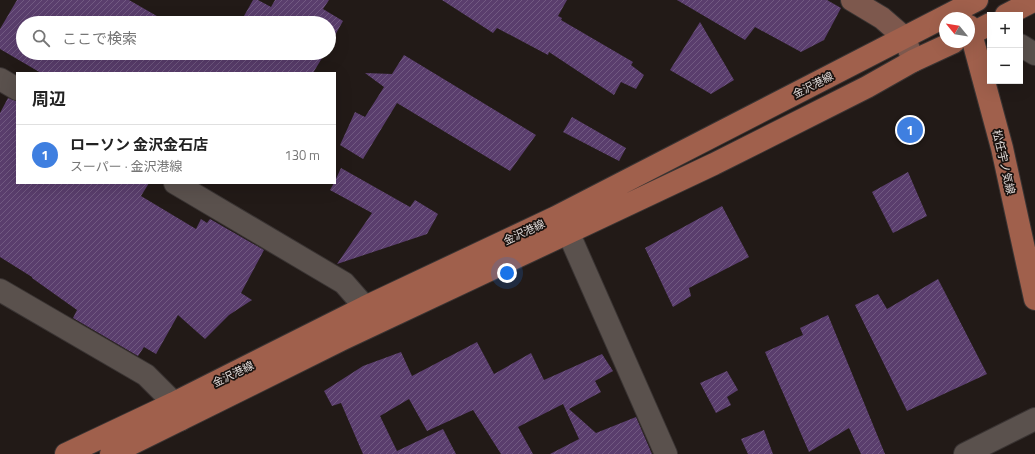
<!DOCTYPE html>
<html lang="ja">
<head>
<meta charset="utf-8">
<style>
	:root { --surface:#fff; --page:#f2f2f2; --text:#222; --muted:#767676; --line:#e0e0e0; --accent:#3a6d79 }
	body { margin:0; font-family:"Titillium Web","Noto Sans JP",sans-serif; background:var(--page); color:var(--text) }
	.controls { position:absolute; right:12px; top:12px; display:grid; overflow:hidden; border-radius:0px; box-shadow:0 4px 16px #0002 }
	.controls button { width:36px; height:36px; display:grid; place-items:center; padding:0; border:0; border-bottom:1px solid var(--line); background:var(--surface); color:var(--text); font:20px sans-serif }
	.compass { position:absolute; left:939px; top:12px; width:36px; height:36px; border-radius:50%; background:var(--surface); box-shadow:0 4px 16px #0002; rotate:300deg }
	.you { position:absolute; left:507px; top:273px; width:14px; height:14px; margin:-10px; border:3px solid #fff; border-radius:50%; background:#1a73e8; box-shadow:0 0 0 6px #1a73e833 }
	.badge { display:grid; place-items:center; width:26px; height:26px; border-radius:50%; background:var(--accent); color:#fff; font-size:13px; font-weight:700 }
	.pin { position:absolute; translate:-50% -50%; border:2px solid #fff; box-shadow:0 1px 4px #0006 }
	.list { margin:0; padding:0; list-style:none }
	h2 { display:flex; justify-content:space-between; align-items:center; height:52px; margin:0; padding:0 16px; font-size:17px }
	h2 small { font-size:13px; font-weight:400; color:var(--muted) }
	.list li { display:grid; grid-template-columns:26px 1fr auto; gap:12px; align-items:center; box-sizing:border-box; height:60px; padding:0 16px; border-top:1px solid var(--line) }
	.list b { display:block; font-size:15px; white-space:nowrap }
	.list p { margin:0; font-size:13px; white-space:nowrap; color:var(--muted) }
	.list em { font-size:13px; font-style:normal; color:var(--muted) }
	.icon { flex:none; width:22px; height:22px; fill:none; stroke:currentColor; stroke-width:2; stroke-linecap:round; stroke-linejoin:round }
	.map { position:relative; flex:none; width:1035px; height:454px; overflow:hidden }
	.search { position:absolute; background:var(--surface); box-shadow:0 4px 16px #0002; left:16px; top:16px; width:320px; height:44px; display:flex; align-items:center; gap:10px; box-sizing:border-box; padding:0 14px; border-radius:22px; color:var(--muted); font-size:15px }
	.panel { position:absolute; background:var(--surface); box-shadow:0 4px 16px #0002; left:16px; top:72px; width:320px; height:112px; border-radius:0px }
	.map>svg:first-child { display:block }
	.building { fill:url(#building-hatch) }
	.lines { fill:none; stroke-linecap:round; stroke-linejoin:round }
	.street-casing { stroke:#3a3433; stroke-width:24 }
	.secondary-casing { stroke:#3a3433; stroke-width:24 }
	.primary-casing { stroke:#3a3433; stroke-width:24 }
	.street { stroke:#5a514d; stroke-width:22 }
	.secondary { stroke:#7d584d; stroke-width:22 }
	.primary { stroke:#a0604c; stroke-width:22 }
	.labels { text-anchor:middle; stroke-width:3.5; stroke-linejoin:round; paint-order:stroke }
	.street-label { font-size:11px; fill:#e2dcda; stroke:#19110e }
</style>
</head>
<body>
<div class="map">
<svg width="1035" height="454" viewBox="0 0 1035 454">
	<defs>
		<pattern id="building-hatch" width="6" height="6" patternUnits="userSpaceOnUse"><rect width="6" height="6" fill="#5a3e6d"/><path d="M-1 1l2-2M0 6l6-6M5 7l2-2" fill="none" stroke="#715981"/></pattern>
	</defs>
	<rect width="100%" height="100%" fill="#221a17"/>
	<!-- building -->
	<path class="building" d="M17,0H129L169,23H23V53H325L313,73H41L0,49V29Z
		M253,0H258L271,7L275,0H329L323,9L343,21L329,46V23H240Z
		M442,0H567L558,16L562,18L561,20L633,62L631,65L644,75L636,89L621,82L614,95L549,52L548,55L497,28L493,33Z
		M677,0H827L841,8L824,40L801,52L755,27L745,40Z
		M700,22L734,80L711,94L670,70Z
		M404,55L536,135L510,171L397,103L363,159L340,145L355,112L365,117L384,87L365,73L392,74Z
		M8,98L17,101V183H149L141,196L196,229L201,219L207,223L210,219L264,250L241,293L252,300L229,315L205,339L178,315L156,354L144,347L138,356L73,318L77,310L32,278V277L0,257V113Z
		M572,117L626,148L619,161L563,132Z
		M341,168L410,207L415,200L438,214L427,234L337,264L372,213L330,190L334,183H335V181Z
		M908,172L927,216L893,233L872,192Z
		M722,206L749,257L689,288L691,296L673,307L645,248Z
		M938,279L987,374L907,411L855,305L878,294L887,309Z
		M828,315L885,454H861L849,428L809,452L765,352L803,335L800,328Z
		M477,342L494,374L531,353L544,380L602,354L613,371L595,381L601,392L569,409L596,433L636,417L652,454H550L579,439L563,404L518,427L533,454H501L473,410L427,431L409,399L380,416L397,451L443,429L456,454H363L341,403L332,406L324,391L363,366L401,352L412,376Z
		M727,371L738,390L727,397L731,405L716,413L700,383Z
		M764,430L773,454H748L741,439Z"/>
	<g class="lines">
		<!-- street casing -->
		<g class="street-casing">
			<path id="street" d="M1020,45L1035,54
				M0,79L17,89
				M175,183L344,283L365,307L370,325
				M568,232L666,454
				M0,290L146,375L174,403L180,420
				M965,454L1035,419"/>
		</g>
		<!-- secondary casing -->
		<g class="secondary-casing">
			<path id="secondary" d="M852,0L882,18L905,38L913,61"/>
		</g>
		<!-- primary casing -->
		<g class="primary-casing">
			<path id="primary" d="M1006,15L1035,0
				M969,26L1002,148L1035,299
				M969,35L990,24
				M66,454L174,403L365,307L556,217L977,0
				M111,454L343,339L714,164L867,87L913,61L954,42"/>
		</g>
		<!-- street -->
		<use href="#street" class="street"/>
		<!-- secondary -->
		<use href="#secondary" class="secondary"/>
		<!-- primary -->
		<use href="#primary" class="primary"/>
	</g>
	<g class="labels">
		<!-- street labels -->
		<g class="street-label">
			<text transform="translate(813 85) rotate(-27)" y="4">金沢港線</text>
			<text transform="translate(1004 162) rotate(77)" y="4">松任宇ノ気線</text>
			<text transform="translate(524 232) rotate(-25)" y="4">金沢港線</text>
			<text transform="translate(233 374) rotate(-26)" y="4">金沢港線</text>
		</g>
	</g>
</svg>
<div class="controls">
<button>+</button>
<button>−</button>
</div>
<svg class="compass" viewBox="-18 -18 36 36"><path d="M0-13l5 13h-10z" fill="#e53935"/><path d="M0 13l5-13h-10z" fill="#767676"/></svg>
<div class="you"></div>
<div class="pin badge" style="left:910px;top:130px;background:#3f7fe0">1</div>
<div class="search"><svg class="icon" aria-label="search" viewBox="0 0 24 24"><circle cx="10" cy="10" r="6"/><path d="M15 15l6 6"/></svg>ここで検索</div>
<section class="panel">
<h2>周辺<small></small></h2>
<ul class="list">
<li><span class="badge" style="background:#3f7fe0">1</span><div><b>ローソン 金沢金石店</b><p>スーパー · 金沢港線</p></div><em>130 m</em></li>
</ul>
</section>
</div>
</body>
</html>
